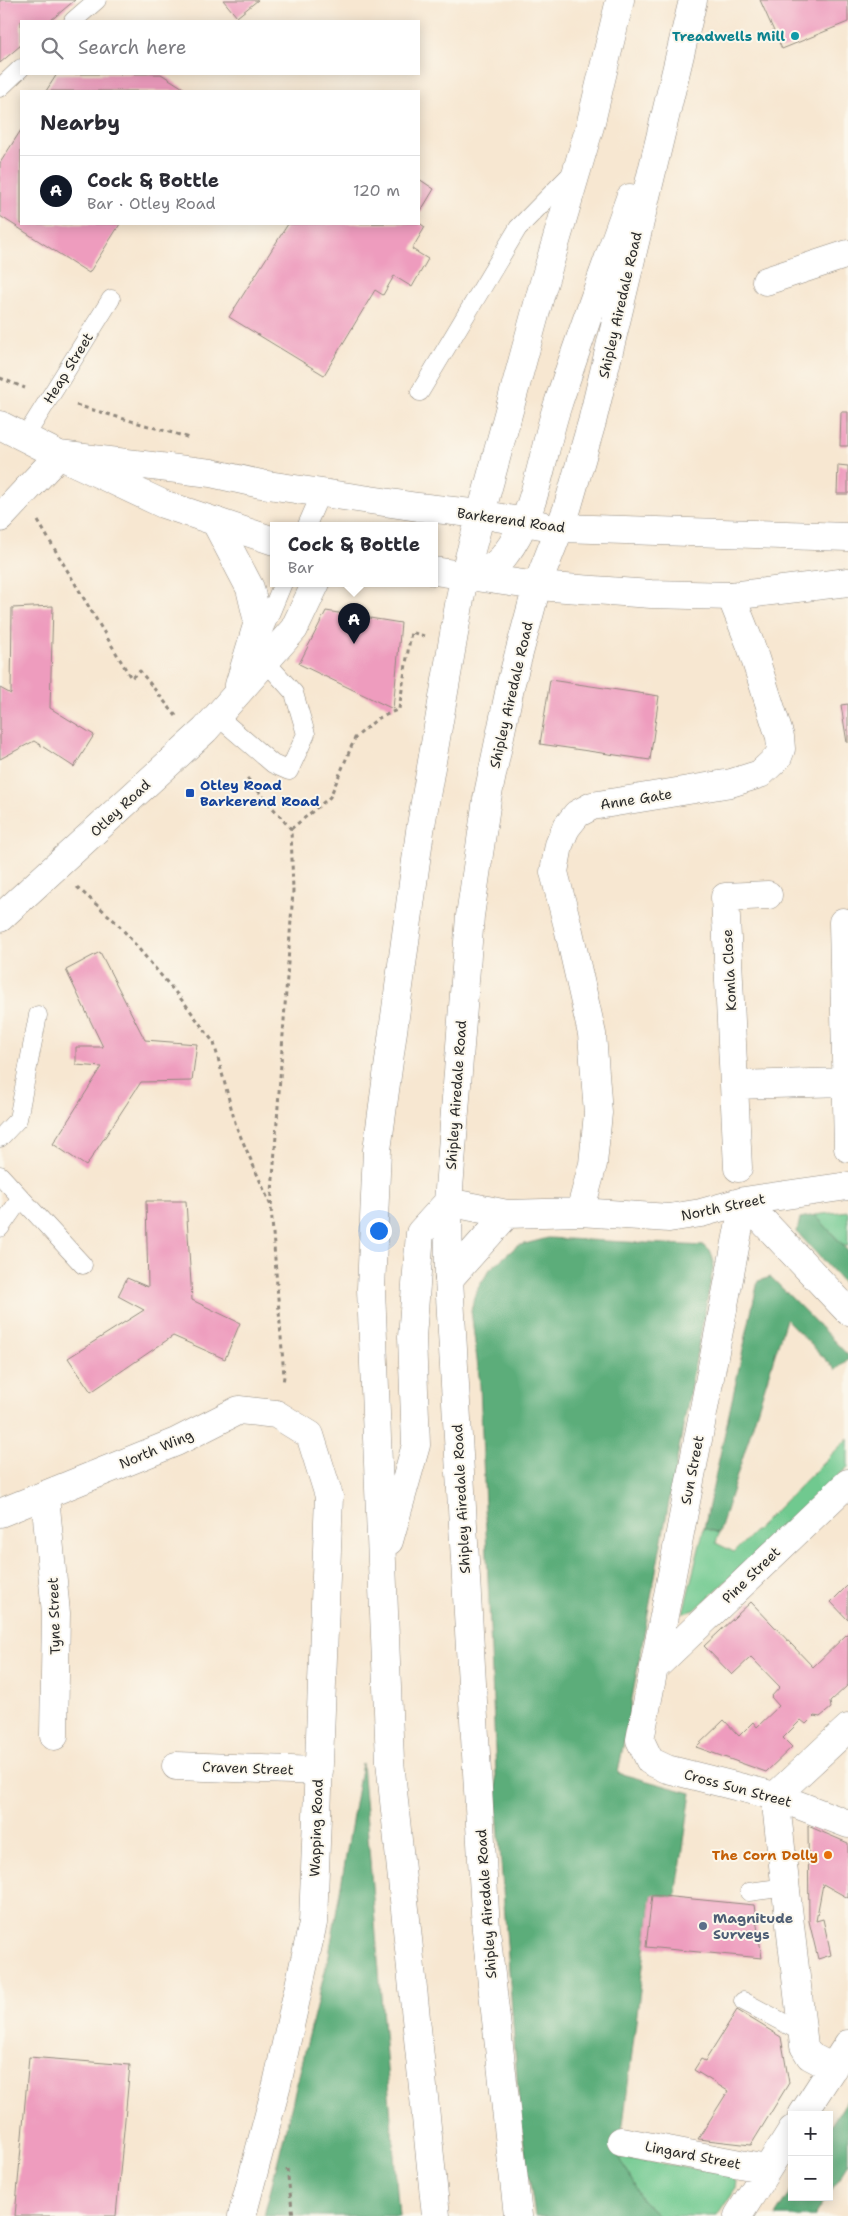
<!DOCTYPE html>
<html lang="en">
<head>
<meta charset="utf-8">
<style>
	:root { --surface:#fff; --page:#f2f2f3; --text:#2b2b33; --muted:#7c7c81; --line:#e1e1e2; --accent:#111827 }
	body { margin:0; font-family:"Shantell Sans",sans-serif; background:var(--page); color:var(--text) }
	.controls { position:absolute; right:15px; bottom:15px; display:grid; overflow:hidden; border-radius:0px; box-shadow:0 2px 12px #0003 }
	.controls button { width:45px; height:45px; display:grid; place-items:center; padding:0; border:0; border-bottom:1px solid var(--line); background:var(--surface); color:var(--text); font:25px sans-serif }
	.you { position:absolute; left:378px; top:1230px; width:18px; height:18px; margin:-12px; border:4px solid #fff; border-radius:50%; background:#1a73e8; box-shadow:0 0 0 8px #1a73e833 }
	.badge { display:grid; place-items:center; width:32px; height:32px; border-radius:50%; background:var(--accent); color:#fff; font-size:16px; font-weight:700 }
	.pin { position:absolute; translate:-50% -41px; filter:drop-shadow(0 1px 2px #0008) }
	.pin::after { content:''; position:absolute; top:26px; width:18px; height:15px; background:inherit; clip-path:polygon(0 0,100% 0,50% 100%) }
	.popup { position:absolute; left:270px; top:522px; width:168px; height:65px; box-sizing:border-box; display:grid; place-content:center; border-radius:0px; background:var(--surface); filter:drop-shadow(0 1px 4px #0005); font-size:16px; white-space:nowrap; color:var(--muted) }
	.popup b { font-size:19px; color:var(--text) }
	.popup::after { content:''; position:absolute; left:50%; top:100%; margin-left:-10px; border:10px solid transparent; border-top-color:var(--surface) }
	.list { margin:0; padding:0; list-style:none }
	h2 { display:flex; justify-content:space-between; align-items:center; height:65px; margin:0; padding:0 20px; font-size:21px }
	h2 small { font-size:16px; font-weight:400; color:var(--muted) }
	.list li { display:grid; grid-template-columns:32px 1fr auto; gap:15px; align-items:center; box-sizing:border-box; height:70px; padding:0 20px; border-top:1px solid var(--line) }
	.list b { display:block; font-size:19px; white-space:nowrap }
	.list p { margin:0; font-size:16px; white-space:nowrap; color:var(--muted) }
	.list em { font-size:16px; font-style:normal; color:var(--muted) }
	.icon { flex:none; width:28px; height:28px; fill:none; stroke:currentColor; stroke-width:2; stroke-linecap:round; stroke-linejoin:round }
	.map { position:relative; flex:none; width:848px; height:2216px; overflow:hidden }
	.search { position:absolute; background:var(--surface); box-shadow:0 2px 12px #0003; left:20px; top:20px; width:400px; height:55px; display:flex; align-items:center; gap:12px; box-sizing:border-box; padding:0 18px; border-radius:0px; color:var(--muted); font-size:19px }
	.panel { position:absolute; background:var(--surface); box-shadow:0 2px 12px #0003; left:20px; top:90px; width:400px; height:135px; border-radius:0px }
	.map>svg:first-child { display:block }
	.green { fill:#70c98f; stroke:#4e7a5d }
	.forest { fill:#5cad7a; stroke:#446c52 }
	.building { fill:#ee9cbe }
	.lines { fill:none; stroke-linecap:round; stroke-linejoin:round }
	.lane-casing { stroke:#91897e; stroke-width:19 }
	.street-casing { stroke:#91897e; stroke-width:29 }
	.secondary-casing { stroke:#91897e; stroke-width:29 }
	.primary-casing { stroke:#91897e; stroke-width:29 }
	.path { stroke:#91897e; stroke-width:3; stroke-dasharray:4 4; stroke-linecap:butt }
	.lane { stroke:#fff; stroke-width:18 }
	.street { stroke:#fff; stroke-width:28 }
	.secondary { stroke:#fff; stroke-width:28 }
	.primary { stroke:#fff; stroke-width:28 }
	.culture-dot { fill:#0f9aa8; stroke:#fbf7ec; stroke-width:2 }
	.transit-dot { fill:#1a4fb4; stroke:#fbf7ec; stroke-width:2 }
	.food-dot { fill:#e8710a; stroke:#fbf7ec; stroke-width:2 }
	.service-dot { fill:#5c6f8a; stroke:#fbf7ec; stroke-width:2 }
	.labels { text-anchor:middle; stroke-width:4; stroke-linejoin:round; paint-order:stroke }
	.culture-label { font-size:14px; font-weight:bold; fill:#0d838f; stroke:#fbf7ec; text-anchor:end }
	.street-label { font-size:14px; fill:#2b2b2b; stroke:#fbf7ec }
	.transit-label { font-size:14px; font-weight:bold; fill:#164399; stroke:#fbf7ec; text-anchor:start }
	.food-label { font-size:14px; font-weight:bold; fill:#c56008; stroke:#fbf7ec; text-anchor:end }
	.service-label { font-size:14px; font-weight:bold; fill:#4e5e75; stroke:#fbf7ec; text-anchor:start }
</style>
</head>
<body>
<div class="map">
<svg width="848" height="2216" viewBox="0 0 848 2216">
	<rect width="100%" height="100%" fill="#fbf7ec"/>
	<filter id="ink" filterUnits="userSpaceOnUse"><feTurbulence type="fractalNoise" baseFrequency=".02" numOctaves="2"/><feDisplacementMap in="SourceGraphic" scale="10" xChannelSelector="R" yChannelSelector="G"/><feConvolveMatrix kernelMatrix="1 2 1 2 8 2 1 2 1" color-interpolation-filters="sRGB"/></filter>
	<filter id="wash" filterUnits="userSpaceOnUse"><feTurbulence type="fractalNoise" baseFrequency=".0096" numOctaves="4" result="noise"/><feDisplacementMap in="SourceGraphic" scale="20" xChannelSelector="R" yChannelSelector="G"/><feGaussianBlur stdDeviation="1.12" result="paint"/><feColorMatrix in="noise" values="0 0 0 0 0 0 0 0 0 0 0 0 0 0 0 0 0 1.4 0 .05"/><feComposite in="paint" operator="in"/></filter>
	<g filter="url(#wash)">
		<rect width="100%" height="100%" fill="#f7e7d1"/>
		<!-- green -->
		<path class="green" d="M848,1211V1246H844L815,1215Z
			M848,1438V1467L695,1610L683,1613L704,1528L719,1533L716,1543L734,1552Z
			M619,2157L727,2173L736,2181L735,2189L717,2216H659L642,2200Z"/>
		<!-- forest -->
		<path class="forest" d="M815,1215L848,1251V1285L846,1286L797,1232L800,1218Z
			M548,1238L705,1246L711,1252L714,1263L618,1773L691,1793L676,1897L652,1895L619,2156L642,2200L659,2216H535L520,2119L498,1822L480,1385L471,1310L478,1288L490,1269L517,1246Z
			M771,1277L848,1355V1359L836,1370L786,1319L719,1533L704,1528L758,1281Z
			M362,1763L399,2216H264L329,1955Z
			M848,2099V2164L829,2194V2129Z
			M792,2189V2197H827L815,2216H775Z"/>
		<g id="blocks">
			<!-- building -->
			<path class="building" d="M0,0H75L50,21H21V45L0,63Z
				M223,0H258L237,17Z
				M760,0H848V22L782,49Z
				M57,74H161L188,91H46Z
				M21,130V224H120L89,273L0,216V163Z
				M419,179L434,189L419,214Z
				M419,223L425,227L412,249L428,259L412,287L394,276L383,295L375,290L324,375L229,317L288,224Z
				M841,412H848V446H840Z
				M838,465L848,466V494H837Z
				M53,606L50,708L94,735L74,767L34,741L0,759V688L11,694L12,608Z
				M326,611L401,623L393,709L299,664Z
				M550,680L659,696L650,760L540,744Z
				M848,704V743H847L841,705Z
				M100,952L145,1040L197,1044L192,1081L141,1082L86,1166L53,1144L102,1067L76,1065V1047H103L66,970Z
				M146,1201H186L192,1300L240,1323L225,1359L173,1336L91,1392L68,1358L144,1310L118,1296L127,1278L148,1287Z
				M848,1585V1620L831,1602Z
				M751,1602L813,1667L848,1633V1685L830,1702L831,1708L820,1717L814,1716L806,1724L801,1720L783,1738L792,1747L766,1772L696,1747L724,1720L739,1736L753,1722L757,1727L779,1706L771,1697L780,1687L751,1657L732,1675L704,1646Z
				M808,1826L848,1843V1898L823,1884L816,1921L823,1919L831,1955L818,1959L809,1921Z
				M652,1895L754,1905L762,1958L646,1947Z
				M737,2010L781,2037L789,2083L751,2145L698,2139L728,2091L694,2070L701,2059L705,2061Z
				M29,2057L130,2065L116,2216H15Z"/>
		</g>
	</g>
	<g filter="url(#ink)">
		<use href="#blocks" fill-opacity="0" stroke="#91897e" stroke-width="1"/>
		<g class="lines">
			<!-- lane casing -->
			<g class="lane-casing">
				<path id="lane" d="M73,21L97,0
					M0,88L21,68
					M420,392L518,228L573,172
					M25,437L111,299
					M307,525L321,493
					M261,636L283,583
					M217,716L273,764L289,771L306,734L294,693L265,661
					M0,1138L18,1119L38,1015
					M0,1175L83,1265
					M0,1228L21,1198
					M749,1892L786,1887
					M743,2001L803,2033"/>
			</g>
			<!-- street casing -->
			<g class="street-casing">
				<path id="street" d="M766,281L848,254
					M0,518L59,455
					M215,521L250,588L258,622L239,685
					M0,918L205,730L294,629L316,583
					M843,922L848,1148
					M735,1085L846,1082
					M738,1168L725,897L768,895
					M744,1201L640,1740L650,1761L667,1769L775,1796L848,1824
					M744,1201L848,1311
					M448,1202L507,1214L580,1212L669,1218L701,1213L744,1201L848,1186
					M580,1212L593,1164L598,1113L592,1034L568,927L554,872L559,845L566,828L577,814L592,806L731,783L760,774L778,757L781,749L780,737L751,646L731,596
					M449,1279L507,1214
					M45,1496L56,1613L54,1736
					M0,1513L176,1442L239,1410L276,1414L310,1435L329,1496L313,1923L277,2084L242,2216
					M654,1668L848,1483
					M176,1766L319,1771
					M833,2068L810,2056L804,2046L775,1796L848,1728
					M802,2115L848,2044
					M621,2141L766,2169
					M738,2216L792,2130"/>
			</g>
			<!-- secondary casing -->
			<g class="secondary-casing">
				<path id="secondary" d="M560,528L848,537
					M537,586L651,594L731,596L848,582"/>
			</g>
			<!-- primary casing -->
			<g class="primary-casing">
				<path id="primary" d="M0,425L59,455L163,504L274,541
					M59,455L211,473L261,484L418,507L480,514L541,525
					M434,571L537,586
					M464,576C479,574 494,569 504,556C536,516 541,458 556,410C579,339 605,269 630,198
					M389,1541L416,1445L412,1337L420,1233L448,1202
					M436,2216L390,1761L371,1289L377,1150L420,831L464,576L542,289L590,126L620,0
					M518,2216L486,1930L449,1279L448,1202L470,916L487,799L511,683L537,586L567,509L592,422L693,0"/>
			</g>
			<!-- path -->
			<path class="path" d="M0,378L25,388
				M76,405L190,438
				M38,521L131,678L140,671L176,716
				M247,778L291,829L293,891L271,1207L284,1376L283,1384
				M291,829L330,797L355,738L377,719L399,709L411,632L424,636
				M77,887L118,924L186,1005L214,1043L236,1126L271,1206
				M287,2169L293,2216"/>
			<!-- lane -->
			<use href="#lane" class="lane"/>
			<!-- street -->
			<use href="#street" class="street"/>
			<!-- secondary -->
			<use href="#secondary" class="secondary"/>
			<!-- primary -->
			<use href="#primary" class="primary"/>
		</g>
	</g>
	<!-- markers -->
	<circle class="culture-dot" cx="795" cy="36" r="5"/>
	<rect class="transit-dot" x="185" y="788" width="10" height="10" rx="2.5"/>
	<circle class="food-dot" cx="828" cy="1855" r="5"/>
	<circle class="service-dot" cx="703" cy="1926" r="5"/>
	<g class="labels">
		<!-- culture labels -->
		<g class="culture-label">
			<text x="785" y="41">Treadwells Mill</text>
		</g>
		<!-- street labels -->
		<g class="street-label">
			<text transform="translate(620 305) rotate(-77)" y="5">Shipley Airedale Road</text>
			<text transform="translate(68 368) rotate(-58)" y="5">Heap Street</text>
			<text transform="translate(511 520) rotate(8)" y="5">Barkerend Road</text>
			<text transform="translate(511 695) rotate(-77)" y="5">Shipley Airedale Road</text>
			<text transform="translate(636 799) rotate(-9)" y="5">Anne Gate</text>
			<text transform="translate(120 808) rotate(-43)" y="5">Otley Road</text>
			<text transform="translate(729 970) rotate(-93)" y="5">Komla Close</text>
			<text transform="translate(456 1095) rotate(-86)" y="5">Shipley Airedale Road</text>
			<text transform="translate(723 1207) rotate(-12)" y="5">North Street</text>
			<text transform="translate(156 1449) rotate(-23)" y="5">North Wing</text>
			<text transform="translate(692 1470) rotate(-79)" y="5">Sun Street</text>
			<text transform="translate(461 1499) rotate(-93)" y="5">Shipley Airedale Road</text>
			<text transform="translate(751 1575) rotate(-44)" y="5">Pine Street</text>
			<text transform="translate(54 1616) rotate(-92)" y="5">Tyne Street</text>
			<text transform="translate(248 1768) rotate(2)" y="5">Craven Street</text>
			<text transform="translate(738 1788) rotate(15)" y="5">Cross Sun Street</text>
			<text transform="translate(316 1828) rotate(-88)" y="5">Wapping Road</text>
			<text transform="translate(486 1904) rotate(-94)" y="5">Shipley Airedale Road</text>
			<text transform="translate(693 2155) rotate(11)" y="5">Lingard Street</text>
		</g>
		<!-- transit labels -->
		<g class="transit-label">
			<text x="200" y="790">Otley Road<tspan x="200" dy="16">Barkerend Road</tspan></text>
		</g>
		<!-- food labels -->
		<g class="food-label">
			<text x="818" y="1860">The Corn Dolly</text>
		</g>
		<!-- service labels -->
		<g class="service-label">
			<text x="713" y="1923">Magnitude<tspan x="713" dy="16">Surveys</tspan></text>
		</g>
	</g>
</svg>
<div class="controls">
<button>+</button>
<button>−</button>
</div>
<div class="you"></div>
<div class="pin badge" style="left:354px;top:644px">A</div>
<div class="popup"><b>Cock &amp; Bottle</b>Bar</div>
<div class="search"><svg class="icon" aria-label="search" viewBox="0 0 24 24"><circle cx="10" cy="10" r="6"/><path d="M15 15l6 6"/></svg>Search here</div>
<section class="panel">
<h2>Nearby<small></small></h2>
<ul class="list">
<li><span class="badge">A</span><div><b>Cock &amp; Bottle</b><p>Bar · Otley Road</p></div><em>120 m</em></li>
</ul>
</section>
</div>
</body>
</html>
